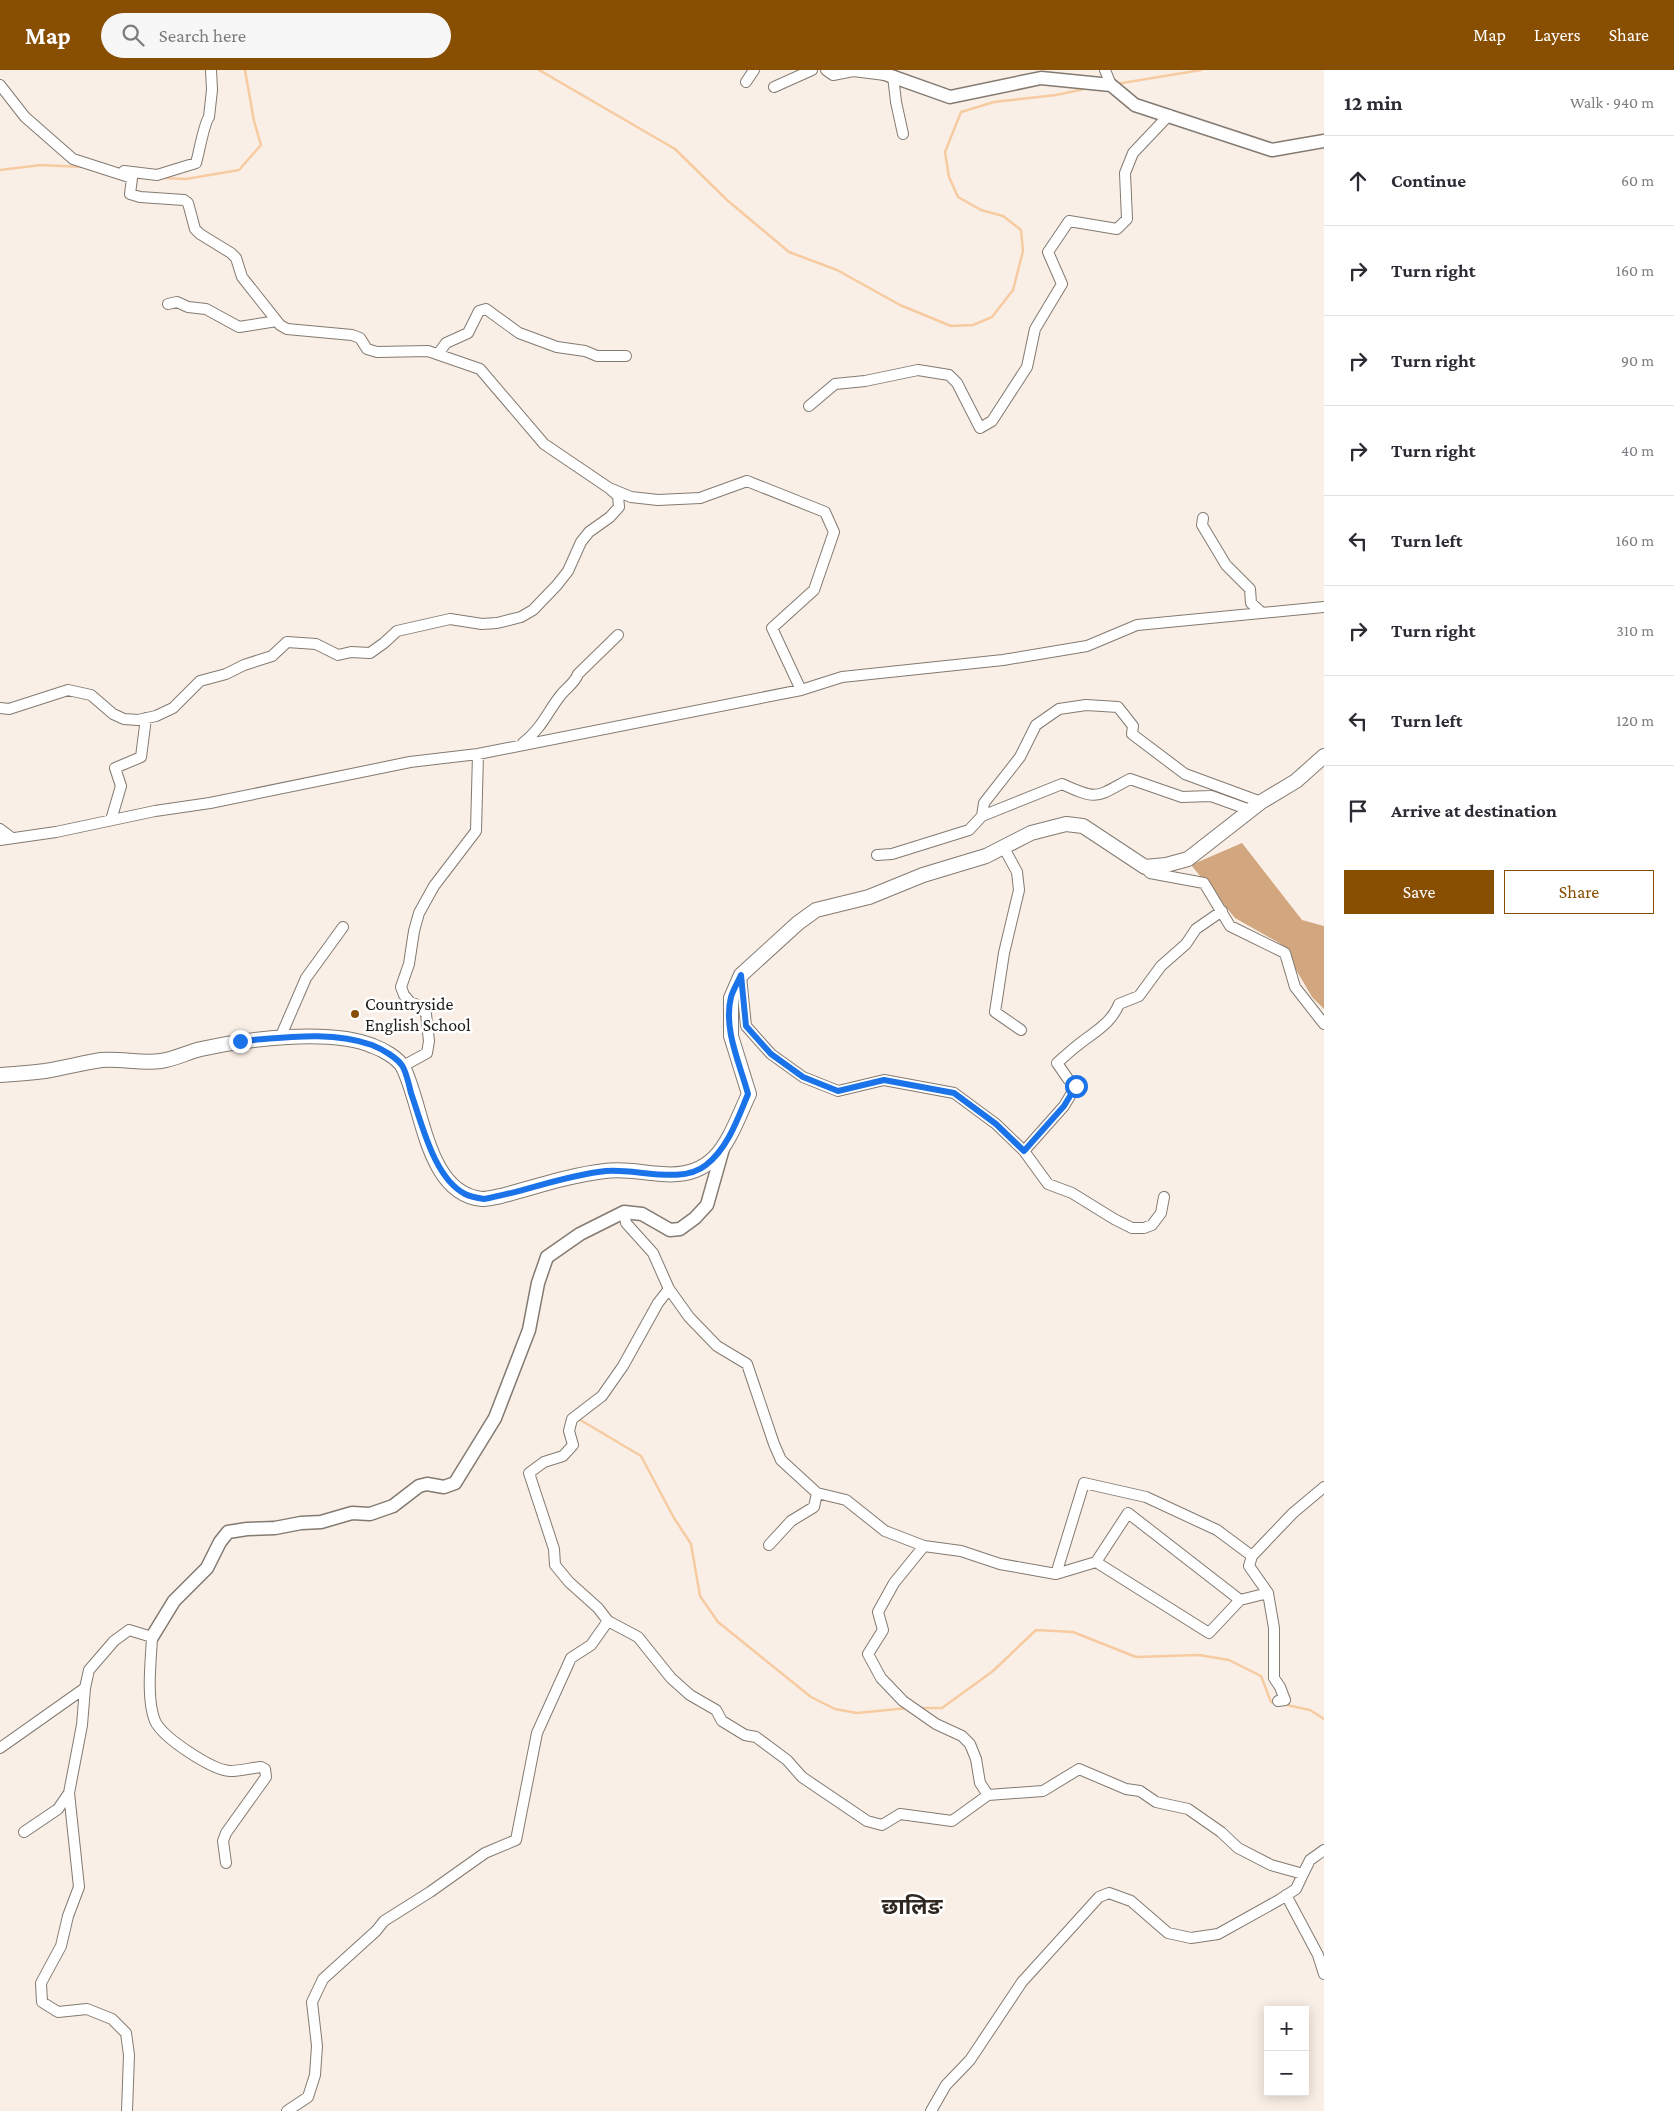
<!DOCTYPE html>
<html lang="en">
<head>
<meta charset="utf-8">
<style>
	:root { --surface:#fff; --page:#f7f7f7; --text:#2b2b33; --muted:#7c7c81; --line:#e1e1e2; --accent:#884f03 }
	body { margin:0; font-family:"Crimson Pro","Noto Sans Devanagari",serif; background:var(--page); color:var(--text) }
	.controls { position:absolute; right:15px; bottom:15px; display:grid; overflow:hidden; border-radius:0px; box-shadow:0 2px 12px #0003 }
	.controls button { width:45px; height:45px; display:grid; place-items:center; padding:0; border:0; border-bottom:1px solid var(--line); background:var(--surface); color:var(--text); font:25px sans-serif }
	.stop { position:absolute; width:15px; height:15px; margin:-11px; border:4px solid #1a73e8; border-radius:50%; background:#fff }
	.stop.end { background:#1a73e8; border-color:#fff; box-shadow:0 1px 5px #0008 }
	.list { margin:0; padding:0; list-style:none }
	h2 { display:flex; justify-content:space-between; align-items:center; height:65px; margin:0; padding:0 20px; font-size:21px }
	h2 small { font-size:16px; font-weight:400; color:var(--muted) }
	.list li { display:grid; grid-template-columns:32px 1fr auto; gap:15px; align-items:center; box-sizing:border-box; height:90px; padding:0 20px; border-top:1px solid var(--line) }
	.list b { display:block; font-size:19px; white-space:nowrap }
	.list em { font-size:16px; font-style:normal; color:var(--muted) }
	.actions { display:flex; gap:10px; padding:15px 20px }
	.actions a { flex:1; padding:11px 0; border:1px solid var(--accent); border-radius:0px; text-align:center; font-size:18px; color:var(--accent) }
	.actions .main { background:var(--accent); color:#fff }
	.icon { flex:none; width:28px; height:28px; fill:none; stroke:currentColor; stroke-width:2; stroke-linecap:round; stroke-linejoin:round }
	.map { position:relative; flex:none; width:1324px; height:2041px; overflow:hidden }
	header { display:flex; align-items:center; gap:30px; box-sizing:border-box; height:70px; padding:0 25px; background:var(--accent); color:#fff }
	header strong { font-size:24px }
	nav { display:flex; gap:28px; margin-inline-start:auto; font-size:18px }
	.search { width:350px; height:45px; background:var(--page); display:flex; align-items:center; gap:12px; box-sizing:border-box; padding:0 18px; border-radius:28px; color:var(--muted); font-size:19px }
	main { display:flex }
	aside { flex:1; background:var(--surface) }
	.map>svg:first-child { display:block }
	.forest { fill:#d2a77f }
	.lines { fill:none; stroke-linecap:round; stroke-linejoin:round }
	.stream { stroke:#f7cba1; stroke-width:2.5 }
	.minor-casing { stroke:#837a71; stroke-width:12 }
	.tertiary-casing { stroke:#837a71; stroke-width:15 }
	.secondary-casing { stroke:#837a71; stroke-width:16 }
	.minor { stroke:#fff; stroke-width:10 }
	.tertiary { stroke:#fff; stroke-width:12 }
	.secondary { stroke:#fff; stroke-width:14 }
	.route { stroke:#1a73e8; stroke-width:6 }
	.poi-dot { fill:#884f03; stroke:#fff; stroke-width:2 }
	.labels { text-anchor:middle; stroke-width:5; stroke-linejoin:round; paint-order:stroke }
	.poi-label { font-size:18px; fill:#201d19; stroke:#fff; text-anchor:start }
	.district-label { font-size:22px; font-weight:bold; fill:#2f2720; stroke:#fff }
</style>
</head>
<body>
<header>
<strong>Map</strong>
<div class="search"><svg class="icon" aria-label="search" viewBox="0 0 24 24"><circle cx="10" cy="10" r="6"/><path d="M15 15l6 6"/></svg>Search here</div>
<nav><a>Map</a><a>Layers</a><a>Share</a></nav>
</header>
<main>
<div class="map">
<svg width="1324" height="2041" viewBox="0 0 1324 2041">
	<rect width="100%" height="100%" fill="#faefe6"/>
	<!-- forest -->
	<path class="forest" d="M1242,773L1302,850L1324,856V939L1312,927L1281,874L1235,848L1191,795Z"/>
	<g class="lines">
		<!-- stream -->
		<path class="stream" d="M539,0L675,79L727,130L789,182L837,200L900,235L951,256L973,255L992,247L1013,220L1023,181L1021,160L1003,146L981,140L958,127L949,107L945,82L961,42L994,32L1056,25L1089,18
			M1116,14L1201,0
			M0,100L41,95L83,97
			M163,108L186,109L239,100L261,75L254,51L245,0
			M577,1348L641,1386L674,1448L691,1474L700,1526L718,1552L811,1627L835,1639L857,1643L908,1638
			M1282,1634L1310,1640L1324,1649
			M921,1638H942L993,1601L1036,1560L1073,1562L1136,1587L1199,1585L1229,1590L1261,1606L1271,1632L1275,1633"/>
		<!-- minor casing -->
		<g class="minor-casing">
			<path id="minor" d="M826,0L833,5L853,1L893,6L896,32L903,64
				M1105,0L1111,15
				M746,12L754,0
				M0,15L25,47L73,89L132,108L130,124L140,127L184,130L188,133L195,159L200,164L231,183L236,188L242,207L280,255L287,259L352,265L360,268L367,279L377,282L428,281L480,299L544,374L609,418L631,427L658,430L700,428L747,411L825,442L834,462L814,520L772,558L801,620
				M774,17L812,0
				M124,101L157,105L196,93C199,83 204,53 209,47L212,20L211,0
				M168,234L177,232L188,237L206,239L239,257L277,251
				M438,284L446,273L468,263L479,241L486,239L519,263L557,277L585,281L597,286H626
				M809,336L835,314L865,311L918,300L949,305L957,313L980,358L992,351L1027,297L1035,259L1062,214L1048,182L1069,151L1117,159L1127,149L1125,103L1133,83L1169,45
				M1203,448L1202,455L1226,495L1250,519L1251,533L1262,543
				M0,638L9,639L68,620L91,625L113,644L124,649L138,650L156,646L173,638L200,611L226,604L244,595L272,586L287,572L316,574L338,585L351,582L370,583L384,573L397,561L450,549L482,554L497,553L521,547L533,540L557,515L568,501L581,472L589,462L610,447L619,437L618,426L610,419
				M523,673C541,659 547,643 560,626C566,618 575,613 578,604L618,565
				M982,746L984,733L1020,687L1036,655L1059,639L1086,635L1118,637L1133,656L1132,664L1185,704L1261,732
				M111,750L121,716L115,698L141,687L146,648
				M0,759L12,768
				M0,770L56,762L155,741L210,733L410,692L478,684L801,620L842,607L1003,590L1087,576L1137,555L1324,537
				M1004,778L1017,802L1019,820L1004,883L995,942L1021,960
				M877,785L892,784L969,760L982,746L1062,714C1099,731 1096,727 1130,709L1182,727L1211,726L1250,740
				M1145,797L1150,803L1204,813L1230,856L1285,883L1295,917L1324,954
				M741,906L746,956L771,984L803,1007L838,1021L884,1010L954,1023L996,1054L1024,1081L1048,1114L1072,1123L1114,1149L1132,1158H1144L1152,1155L1161,1143L1164,1127
				M280,968L306,908L343,857
				M403,996L427,983L429,971L426,944L418,935L410,932L404,925L401,917L409,894L414,861L419,843L434,816L476,761L478,684
				M1024,1081L1064,1036L1076,1016L1068,1009L1057,993C1064,987 1070,981 1078,975C1094,962 1111,954 1119,934L1139,926L1161,896L1186,874L1196,859L1222,841
				M624,1142L626,1153L653,1183L669,1219L689,1247L717,1276L747,1294L774,1374L781,1390L817,1423L846,1430L885,1461L924,1476L961,1481L1000,1494L1056,1504L1096,1492L1128,1443L1240,1530L1209,1563L1096,1492
				M769,1475L791,1451L814,1437L817,1423
				M924,1476L894,1513L878,1542L883,1560L868,1584L881,1608L903,1631L936,1654L962,1666L970,1674L976,1689L980,1713L988,1725
				M1056,1504L1084,1413L1146,1427L1217,1460L1252,1486
				M1268,1523L1274,1558V1608L1280,1617L1285,1630L1278,1631
				M1240,1530L1268,1523L1249,1496L1252,1486L1293,1443L1324,1417
				M608,1551L638,1567L671,1608L690,1625L716,1640L722,1651L745,1665L756,1667L787,1690L802,1707L867,1751L882,1755L900,1744L952,1751L988,1725L1043,1721L1079,1699L1126,1719L1140,1721L1156,1732L1188,1739L1221,1762L1238,1778L1271,1795L1303,1804L1310,1790L1324,1780
				M0,1678L85,1618
				M24,1762L58,1739L69,1723
				M1286,1825L1318,1885L1324,1904
				M127,2041L129,1985L126,1963L112,1949L87,1939L58,1942L42,1932L41,1913L61,1876L68,1846L79,1817L69,1723L82,1655L85,1618L89,1600L114,1571L129,1560L152,1567C151,1591 146,1629 155,1651C163,1668 212,1700 230,1701C240,1701 251,1698 261,1697L265,1699L266,1707L226,1763L223,1771L226,1793
				M287,2041L308,2027L315,2005L317,1976L312,1932L323,1909L376,1861L384,1851L430,1822L485,1783L516,1770L537,1663L571,1588L591,1575L608,1551L598,1538L569,1512L555,1495L554,1479L529,1403L544,1392L563,1386L573,1375L569,1361L572,1349L602,1326L623,1296L658,1233L669,1219
				M931,2041L946,2015L970,1990L1022,1912L1099,1827L1109,1823L1131,1831L1168,1863L1191,1868L1218,1864L1279,1830L1296,1819L1303,1804"/>
		</g>
		<!-- tertiary casing -->
		<g class="tertiary-casing">
			<path id="tertiary" d="M874,0L950,27L1041,8L1111,15L1135,35L1272,80L1324,71
				M152,1567L174,1531L207,1498L220,1472L228,1462L247,1459L275,1458L301,1453L321,1452L352,1443L370,1444L393,1436L419,1416L427,1414L444,1417L455,1413L495,1348L529,1260L538,1213L547,1187L580,1164L624,1142L642,1144L670,1160L680,1159L695,1148L707,1135L724,1075"/>
		</g>
		<!-- secondary casing -->
		<g class="secondary-casing">
			<path id="secondary" d="M0,1005C15,1004 30,1003 45,1001C64,998 82,993 101,990C121,988 141,994 161,991C175,989 188,982 201,979C246,969 330,958 373,976C382,979 398,988 403,997C423,1036 426,1124 482,1129C488,1129 495,1127 501,1126C535,1117 570,1105 605,1101C624,1098 643,1103 662,1104C719,1109 729,1067 749,1024L731,966V928L741,905L798,853L816,840L869,827L923,805L986,786L1031,763L1066,754L1083,756L1145,797L1166,795L1188,789L1261,732L1296,711L1324,686"/>
		</g>
		<!-- minor -->
		<use href="#minor" class="minor"/>
		<!-- tertiary -->
		<use href="#tertiary" class="tertiary"/>
		<!-- secondary -->
		<use href="#secondary" class="secondary"/>
	</g>
	<g class="lines">
		<!-- route -->
		<path class="route" d="M240,971C282,968 331,960 372,975C382,979 398,988 403,997C407,1005 409,1015 411,1023C422,1054 434,1108 465,1124C471,1127 478,1128 484,1129C524,1122 565,1105 606,1101C635,1098 682,1115 706,1095C728,1078 738,1048 748,1024C740,994 723,959 731,927C733,920 738,912 741,905L746,956L771,984L803,1007L838,1021L884,1010L954,1023L996,1054L1024,1081L1064,1036L1076,1016"/>
	</g>
	<!-- markers -->
	<circle class="poi-dot" cx="355" cy="944" r="5"/>
	<g class="labels">
		<!-- poi labels -->
		<g class="poi-label">
			<text x="365" y="940">Countryside<tspan x="365" dy="21">English School</tspan></text>
		</g>
		<!-- district labels -->
		<g class="district-label">
			<text x="912" y="1844">छालिङ</text>
		</g>
	</g>
</svg>
<div class="controls">
<button>+</button>
<button>−</button>
</div>
<div class="stop" style="left:1076px;top:1016px"></div>
<div class="stop end" style="left:240px;top:971px"></div>
</div>
<aside>
<h2>12 min<small>Walk · 940 m</small></h2>
<ul class="list">
<li><svg class="icon" aria-label="ahead" viewBox="0 0 24 24"><path d="M12 20V5M6 11l6-6 6 6"/></svg><div><b>Continue</b></div><em>60 m</em></li>
<li><svg class="icon" aria-label="right" viewBox="0 0 24 24"><path d="M7 20v-9h11M14 6l5 5-5 5"/></svg><div><b>Turn right</b></div><em>160 m</em></li>
<li><svg class="icon" aria-label="right" viewBox="0 0 24 24"><path d="M7 20v-9h11M14 6l5 5-5 5"/></svg><div><b>Turn right</b></div><em>90 m</em></li>
<li><svg class="icon" aria-label="right" viewBox="0 0 24 24"><path d="M7 20v-9h11M14 6l5 5-5 5"/></svg><div><b>Turn right</b></div><em>40 m</em></li>
<li><svg class="icon" aria-label="left" viewBox="0 0 24 24"><path d="M17 20v-9H6M10 6l-5 5 5 5"/></svg><div><b>Turn left</b></div><em>160 m</em></li>
<li><svg class="icon" aria-label="right" viewBox="0 0 24 24"><path d="M7 20v-9h11M14 6l5 5-5 5"/></svg><div><b>Turn right</b></div><em>310 m</em></li>
<li><svg class="icon" aria-label="left" viewBox="0 0 24 24"><path d="M17 20v-9H6M10 6l-5 5 5 5"/></svg><div><b>Turn left</b></div><em>120 m</em></li>
<li><svg class="icon" aria-label="arrive" viewBox="0 0 24 24"><path d="M6 21V4h12l-3 4 3 4H6"/></svg><div><b>Arrive at destination</b></div></li>
</ul>
<div class="actions"><a class="main">Save</a><a>Share</a></div>
</aside>
</main>
</body>
</html>
